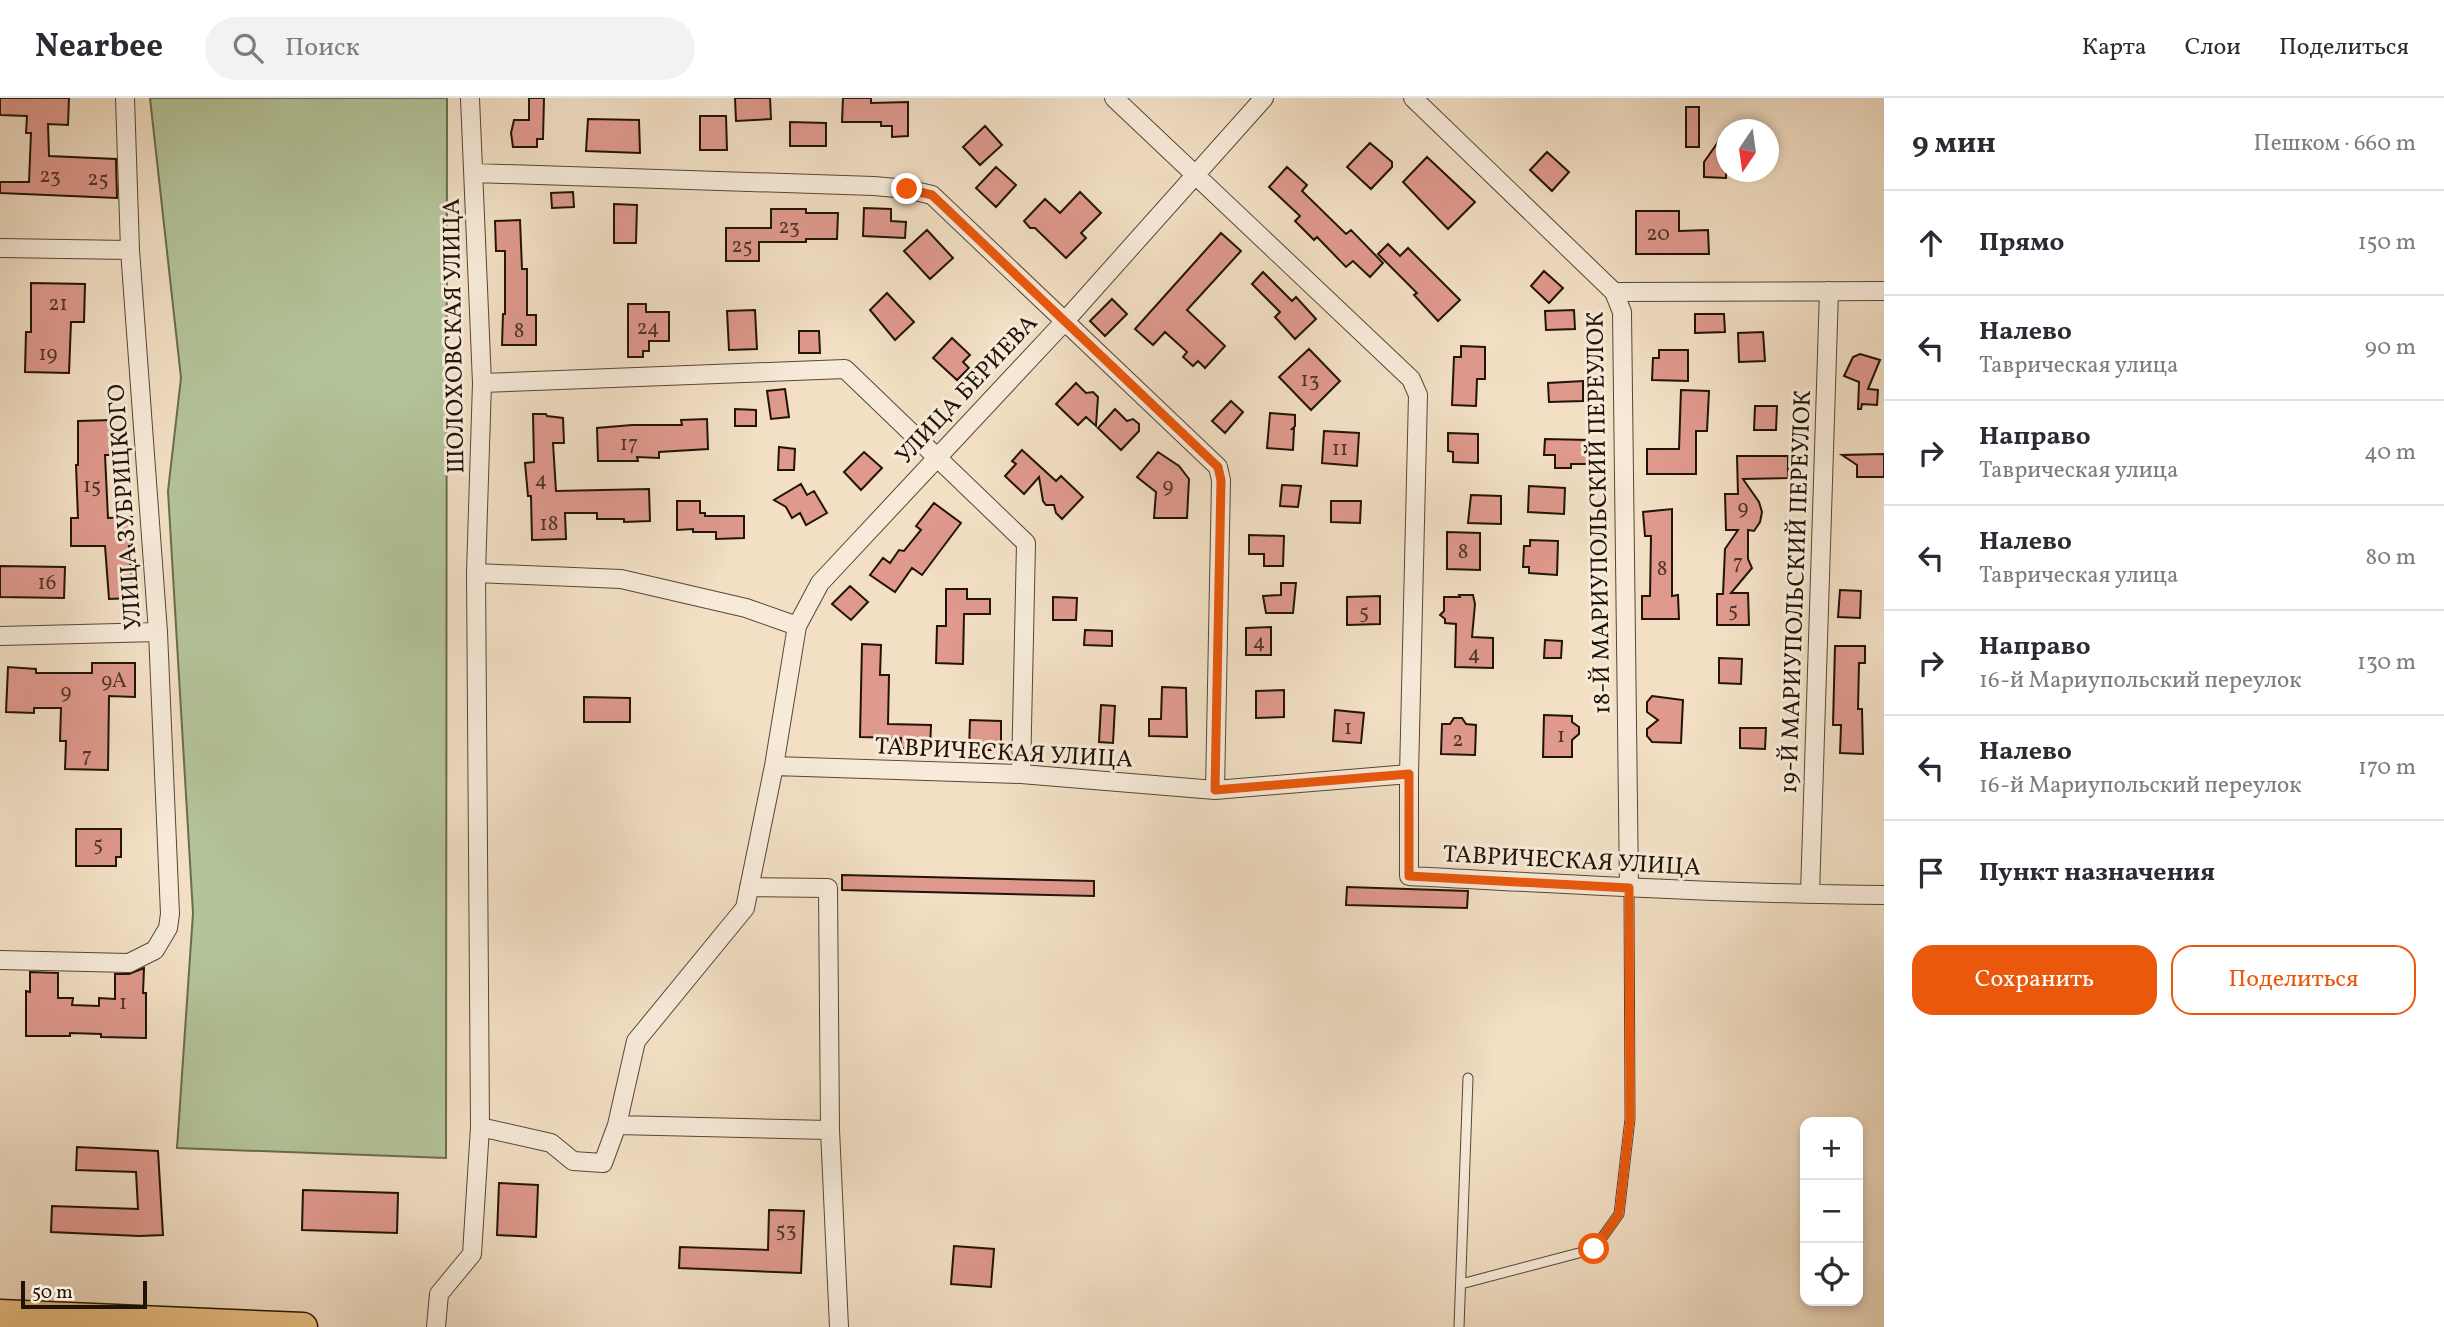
<!DOCTYPE html>
<html lang="ru">
<head>
<meta charset="utf-8">
<style>
	:root { --surface:#fff; --page:#f2f2f3; --text:#2b2b33; --muted:#7c7c81; --line:#e1e1e2; --accent:#ea580c }
	body { margin:0; font-family:Vollkorn,serif; background:var(--page); color:var(--text) }
	.controls { position:absolute; right:21px; bottom:21px; display:grid; overflow:hidden; border-radius:14px; box-shadow:0 4px 10px #0003 }
	.controls button { width:63px; height:63px; display:grid; place-items:center; padding:0; border:0; border-bottom:2px solid var(--line); background:var(--surface); color:var(--text); font:35px sans-serif }
	.compass { position:absolute; left:1716px; top:21px; width:63px; height:63px; border-radius:50%; background:var(--surface); box-shadow:0 4px 10px #0003; rotate:193deg }
	.scale { position:absolute; left:21px; bottom:18px; width:126px; box-sizing:border-box; padding-left:7px; border:4px solid #211407; border-top:0; font-size:19px; line-height:24px; white-space:nowrap; color:#211407; -webkit-text-stroke:5px #f7ead9; paint-order:stroke }
	.stop { position:absolute; width:21px; height:21px; margin:-16px; border:5px solid #ea580c; border-radius:50%; background:#fff }
	.stop.end { background:#ea580c; border-color:#fff; box-shadow:0 2px 7px #0008 }
	.list { margin:0; padding:0; list-style:none }
	h2 { display:flex; justify-content:space-between; align-items:center; height:91px; margin:0; padding:0 28px; font-size:30px }
	h2 small { font-size:23px; font-weight:400; color:var(--muted) }
	.list li { display:grid; grid-template-columns:46px 1fr auto; gap:21px; align-items:center; box-sizing:border-box; height:105px; padding:0 28px; border-top:2px solid var(--line) }
	.list b { display:block; font-size:26px; white-space:nowrap }
	.list p { margin:0; font-size:23px; white-space:nowrap; color:var(--muted) }
	.list em { font-size:23px; font-style:normal; color:var(--muted) }
	.actions { display:flex; gap:14px; padding:21px 28px }
	.actions a { flex:1; padding:16px 0; border:2px solid var(--accent); border-radius:21px; text-align:center; font-size:24px; color:var(--accent) }
	.actions .main { background:var(--accent); color:#fff }
	.icon { flex:none; width:38px; height:38px; fill:none; stroke:currentColor; stroke-width:2; stroke-linecap:round; stroke-linejoin:round }
	.map { position:relative; flex:none; width:1884px; height:1229px; overflow:hidden }
	header { display:flex; align-items:center; gap:42px; box-sizing:border-box; height:98px; padding:0 35px; background:var(--surface); border-bottom:2px solid var(--line) }
	header strong { font-size:33px }
	nav { display:flex; gap:38px; margin-inline-start:auto; font-size:24px }
	.search { width:490px; height:63px; background:var(--page); display:flex; align-items:center; gap:18px; box-sizing:border-box; padding:0 24px; border-radius:38px; color:var(--muted); font-size:26px }
	main { display:flex }
	aside { flex:1; background:var(--surface) }
	.map>svg:first-child { display:block }
	.green { fill:#b4c399; stroke:#6a6c50; stroke-width:2 }
	.building { fill:#df998d; stroke:#211407; stroke-width:2 }
	.lines { fill:none; stroke-linecap:round; stroke-linejoin:round }
	.lane-casing { stroke:#554736; stroke-width:11 }
	.street-casing { stroke:#554736; stroke-width:20 }
	.primary-casing { stroke:#211407; stroke-width:31 }
	.lane { stroke:#f7ead9; stroke-width:9 }
	.street { stroke:#f7ead9; stroke-width:18 }
	.primary { stroke:#e9c082; stroke-width:28 }
	.route { stroke:#ea580c; stroke-width:9 }
	.labels { text-anchor:middle; stroke-width:6; stroke-linejoin:round; paint-order:stroke }
	.number-label { font-size:21px; fill:#503528 }
	.street-label { font-size:24px; fill:#211407; stroke:#f7ead9 }
</style>
</head>
<body>
<header>
<strong>Nearbee</strong>
<div class="search"><svg class="icon" aria-label="search" viewBox="0 0 24 24"><circle cx="10" cy="10" r="6"/><path d="M15 15l6 6"/></svg>Поиск</div>
<nav><a>Карта</a><a>Слои</a><a>Поделиться</a></nav>
</header>
<main>
<div class="map">
<svg width="1884" height="1229" viewBox="0 0 1884 1229">
	<rect width="100%" height="100%" fill="#f2dfc4"/>
	<filter id="stains"><feTurbulence type="fractalNoise" baseFrequency=".00286" numOctaves="4"/><feColorMatrix values="0 0 0 0 .2 0 0 0 0 .09 0 0 0 0 .02 0 0 0 .5 -.17"/></filter>
	<radialGradient id="worn" r=".72"><stop offset=".6" stop-color="#630" stop-opacity="0"/><stop offset="1" stop-color="#630" stop-opacity=".3"/></radialGradient>
	<!-- green -->
	<path class="green" d="M150,0H447L446,1060L177,1050L193,815L168,393L181,280Z"/>
	<!-- building -->
	<path class="building" d="M0,0H69L68,27L48,26L49,58L116,61L117,100L0,95V84H29L31,35H26L27,18L0,17Z
		M529,0H544L543,41H537V49H513L511,35L514,22H529Z
		M735,0H770L771,21L736,23Z
		M843,0H871V5L908,4V38L892,39V28H881V24H842Z
		M1686,9H1699V49H1686Z
		M700,18H726L727,52H700Z
		M588,21L639,22L640,55L586,53Z
		M790,24L826,25V48H790Z
		M985,28L1002,47L980,67L963,49Z
		M1726,33V80L1704,79V64Z
		M1370,45L1392,64V69L1371,91L1347,69Z
		M1547,54L1569,74L1552,93L1530,72Z
		M1427,59L1475,104L1448,131L1403,84Z
		M996,69L1016,87L996,109L976,90Z
		M1287,69L1307,87L1302,93L1346,136L1351,132L1383,165L1370,179L1353,163L1346,169L1317,139L1314,142L1295,123L1300,118L1269,89Z
		M573,94L574,109L552,110L551,95Z
		M1080,94L1101,115L1081,135L1086,140L1066,160L1035,130H1030L1024,123L1045,101L1060,115Z
		M614,106L637,107L636,145H614Z
		M864,110L891,111V123L906,124L905,140L863,138Z
		M771,111H806V115H838L837,141H806V144H759V163H726V130H771Z
		M1636,113H1679V133L1708,132L1709,156H1636Z
		M520,122L522,171H527V217H536V247H502L503,216H505V153H496L495,123Z
		M927,132L953,160L930,181L904,153Z
		M1221,135L1241,153L1187,212L1225,248L1205,270L1198,263L1193,268L1183,259L1187,254L1165,234L1153,247L1135,231Z
		M1388,146L1400,158L1408,150L1460,202L1438,223L1414,197L1417,195L1378,156Z
		M1544,173L1563,190L1549,205L1531,188Z
		M1263,174L1292,203L1296,199L1316,221L1295,241L1275,219L1280,214L1252,186Z
		M31,185L85,186L84,224H71L69,275L25,274L26,234H31Z
		M887,195L914,224L895,242L870,212Z
		M1112,201L1127,216L1105,238L1090,223Z
		M628,206H646V214H669V243H649V253H643V259H628Z
		M755,212L757,251L729,252L727,213Z
		M1574,212L1575,231L1546,232L1545,213Z
		M1695,216H1724L1725,234L1695,235Z
		M799,233H819L820,255H799Z
		M1763,234L1765,263L1739,264L1738,235Z
		M952,240L970,257L963,264L969,270L957,282L933,260Z
		M1461,248L1485,249V281H1477L1476,308L1452,307L1454,259H1461Z
		M1309,251L1340,283L1311,312L1279,279Z
		M1659,252H1688V283L1652,282L1653,260H1659Z
		M1860,256L1880,262L1868,291L1878,292L1877,307L1862,306L1861,311H1858L1859,284L1844,278L1853,259Z
		M1583,283V303L1549,304L1548,285Z
		M1076,285L1086,295L1093,294L1098,299L1096,328L1086,319L1078,327L1056,306Z
		M785,291L789,319L771,321L767,293Z
		M1681,292L1709,293L1707,333H1696V376H1647V351H1679Z
		M1231,303L1243,314L1225,335L1212,323Z
		M1755,308H1777L1776,332H1754Z
		M735,311L756,312V328H735Z
		M1115,311L1127,323L1133,321L1139,326V333L1121,352L1098,330Z
		M1270,315L1295,317V328L1292,331H1294L1293,352L1267,350Z
		M533,316H546L547,318L563,320L564,345H553L556,393L649,391L650,423L624,424V421H597V415H565L566,441L532,442L531,398H528L525,365L534,364Z
		M707,321L708,351L659,354V360L637,359L638,363H598L597,330L632,327H682L681,322Z
		M112,322L113,357H105L108,420L132,419V448H129L133,500L109,501L105,448H71V420H78L76,367H78V323Z
		M1324,333L1359,335L1357,368L1322,365Z
		M1448,335L1478,336V365L1453,364V354L1448,353Z
		M1545,341L1589,342V366H1571V370H1555V357H1544Z
		M779,349L795,351L794,372H778Z
		M1022,352L1056,383L1061,378L1083,399L1062,421L1056,415L1054,407H1046L1043,403L1039,379L1024,396L1005,378L1016,366L1012,363Z
		M864,354L882,370L861,392L844,374Z
		M1158,354L1179,368L1189,381L1187,420H1154L1156,394L1137,379Z
		M1884,356V379H1857V367L1842,357Z
		M1737,358H1788V380L1743,381L1759,404L1762,414L1760,424L1754,433L1748,432V461L1752,470L1731,495H1748L1749,527H1717V496H1723L1725,451L1738,432H1726L1725,396H1738Z
		M801,386L807,397L814,393L827,415L806,427L800,415L792,420L786,409L774,402Z
		M1282,387L1301,388L1298,409L1280,408Z
		M1529,388L1565,390L1564,416L1528,414Z
		M1471,397L1501,398V426L1468,425Z
		M677,403H700V415H705V418H744V440L716,441V434H693V431L677,432Z
		M1331,403H1361L1360,425L1331,424Z
		M934,405L961,425L922,477L912,470L895,494L870,477L883,460L890,465L899,452L904,453L921,432L916,428Z
		M1672,411V498L1678,497L1679,521H1642V498H1650L1651,438H1645L1643,414Z
		M1447,434L1480,435V472L1447,471Z
		M1249,437L1284,438L1283,468H1264V456H1249Z
		M1530,442L1558,443L1557,477L1529,475V469H1523L1524,448H1530Z
		M0,468L65,469L64,500L0,499Z
		M1281,485H1296L1293,515H1266L1263,498L1281,497Z
		M850,488L868,504L851,522L832,506Z
		M946,491H967V501H990V516H964L963,566L936,565L937,528H946Z
		M1840,492L1861,493L1860,520L1838,519Z
		M1459,497H1473L1475,506L1472,539L1493,540V570L1455,569L1456,526L1445,525V521L1440,517L1444,513V499H1460Z
		M1380,498V526L1347,527V499Z
		M1053,499L1077,500L1076,522H1053Z
		M1271,529V557H1246V530Z
		M1085,532L1112,533V548L1084,547Z
		M1545,542L1562,543L1561,560H1544Z
		M862,546L881,547L880,577H889L888,626L931,627L930,651L900,650L901,640L860,639Z
		M1835,548H1865V565H1859L1858,611H1862L1863,656L1840,655L1841,627H1833Z
		M1719,560L1742,561L1741,586L1719,585Z
		M92,565H135V599L109,598L108,672L65,671L66,643H60L61,610H34V615L6,614L8,569L36,571V575H92Z
		M1162,589L1186,590L1187,639L1149,638V621H1161Z
		M1284,592V619L1256,620V593Z
		M1652,598L1683,602L1681,645L1652,644L1647,638V631L1658,622L1647,614V604Z
		M584,599L630,600V624H584Z
		M1101,607L1115,608L1113,645L1099,644Z
		M1335,612L1364,615L1361,645L1333,643Z
		M1544,617L1572,618V624L1579,629V636L1572,642V659H1543Z
		M1454,620H1462L1466,626L1476,627L1475,657L1441,656L1442,626H1450Z
		M970,622L1001,623V652H969Z
		M1740,630H1766L1765,651L1740,650Z
		M76,731H121V759H116V768H76Z
		M842,777L1094,783V798L842,792Z
		M1347,789L1468,793L1467,810L1346,807Z
		M144,870L143,895H146V940L101,939V936L70,935V938H26V893L30,894V874L58,875V900H73L72,907L99,908V900L115,901V876H129Z
		M77,1049L158,1053L163,1137L139,1138L51,1134L52,1108L138,1111L136,1074L76,1072Z
		M499,1085L538,1087L536,1139L497,1137Z
		M303,1092L398,1095L397,1135L302,1132Z
		M769,1112L804,1113L801,1175L679,1170L680,1149L768,1152Z
		M954,1148L994,1151L991,1189L951,1186Z"/>
	<g class="lines">
		<!-- lane casing -->
		<g class="lane-casing">
			<path id="lane" d="M1461,1186L1594,1151L1619,1116L1630,1021L1629,790
				M1459,1229L1468,980"/>
		</g>
		<!-- street casing -->
		<g class="street-casing">
			<path id="street" d="M1114,0L1411,281L1418,297L1409,676
				M1413,0L1614,194L1622,214L1629,790
				M475,75L874,88L907,91L932,97L1218,369L1221,382L1215,692
				M0,150L130,152
				M1614,194L1884,193
				M482,285L845,271L1026,445L1021,676
				M476,475L621,481L746,510L797,528
				M0,538L158,534
				M774,668L1021,676L1215,692L1409,676V778C1567,786 1726,796 1884,797
				M749,789L828,790L830,1032L839,1229
				M1810,796L1829,193
				M0,862L129,865L155,852L168,830L170,816L158,534L130,152L125,0
				M617,1027L830,1032
				M480,1029L551,1045L573,1063L603,1065L617,1027L636,943L745,810L774,668L797,528L820,485L1065,223L1264,0
				M436,1229L439,1196L472,1156L480,1029L476,475L482,285L470,0"/>
		</g>
		<!-- primary casing -->
		<g class="primary-casing">
			<path id="primary" d="M0,1216L303,1229"/>
		</g>
		<!-- lane -->
		<use href="#lane" class="lane"/>
		<!-- street -->
		<use href="#street" class="street"/>
		<!-- primary -->
		<use href="#primary" class="primary"/>
	</g>
	<g class="lines">
		<!-- route -->
		<path class="route" d="M907,91L932,97L1218,369L1221,382L1215,692L1409,676V778L1629,790L1630,1021L1619,1116L1594,1151"/>
	</g>
	<g class="labels">
		<!-- number labels -->
		<g class="number-label">
			<text x="50" y="84">23</text>
			<text x="98" y="87">25</text>
			<text x="789" y="135">23</text>
			<text x="1658" y="142">20</text>
			<text x="742" y="154">25</text>
			<text x="58" y="212">21</text>
			<text x="648" y="236">24</text>
			<text x="519" y="239">8</text>
			<text x="48" y="262">19</text>
			<text x="1310" y="288">13</text>
			<text x="629" y="352">17</text>
			<text x="1340" y="357">11</text>
			<text x="541" y="388">4</text>
			<text x="92" y="394">15</text>
			<text x="1168" y="394">9</text>
			<text x="1743" y="416">9</text>
			<text x="549" y="432">18</text>
			<text x="1463" y="460">8</text>
			<text x="1738" y="471">7</text>
			<text x="1662" y="477">8</text>
			<text x="47" y="491">16</text>
			<text x="1733" y="518">5</text>
			<text x="1364" y="520">5</text>
			<text x="1259" y="550">4</text>
			<text x="1474" y="562">4</text>
			<text x="114" y="589">9А</text>
			<text x="66" y="600">9</text>
			<text x="1348" y="636">1</text>
			<text x="1561" y="644">1</text>
			<text x="1458" y="648">2</text>
			<text x="87" y="664">7</text>
			<text x="98" y="752">5</text>
			<text x="123" y="911">1</text>
			<text x="786" y="1138">53</text>
		</g>
		<!-- street labels -->
		<g class="street-label">
			<text transform="translate(453 238) rotate(-91)" y="8">ШОЛОХОВСКАЯ УЛИЦА</text>
			<text transform="translate(966 291) rotate(-47)" y="8">УЛИЦА БЕРИЕВА</text>
			<text transform="translate(124 409) rotate(-94)" y="8">УЛИЦА ЗУБРИЦКОГО</text>
			<text transform="translate(1598 415) rotate(-91)" y="8">18-Й МАРИУПОЛЬСКИЙ ПЕРЕУЛОК</text>
			<text transform="translate(1795 494) rotate(-88)" y="8">19-Й МАРИУПОЛЬСКИЙ ПЕРЕУЛОК</text>
			<text transform="translate(1004 654) rotate(3)" y="8">ТАВРИЧЕСКАЯ УЛИЦА</text>
			<text transform="translate(1572 762) rotate(3)" y="8">ТАВРИЧЕСКАЯ УЛИЦА</text>
		</g>
	</g>
	<rect width="100%" height="100%" filter="url(#stains)"/>
	<rect width="100%" height="100%" fill="url(#worn)"/>
</svg>
<div class="controls">
<button>+</button>
<button>−</button>
<button><svg class="icon" aria-label="locate" viewBox="0 0 24 24"><circle cx="12" cy="12" r="6"/><path d="M12 2v4M12 18v4M2 12h4M18 12h4"/></svg></button>
</div>
<svg class="compass" viewBox="-18 -18 36 36"><path d="M0-13l5 13h-10z" fill="#e53935"/><path d="M0 13l5-13h-10z" fill="#7c7c81"/></svg>
<div class="scale">50 m</div>
<div class="stop" style="left:1594px;top:1151px"></div>
<div class="stop end" style="left:907px;top:91px"></div>
</div>
<aside>
<h2>9 мин<small>Пешком · 660 m</small></h2>
<ul class="list">
<li><svg class="icon" aria-label="ahead" viewBox="0 0 24 24"><path d="M12 20V5M6 11l6-6 6 6"/></svg><div><b>Прямо</b></div><em>150 m</em></li>
<li><svg class="icon" aria-label="left" viewBox="0 0 24 24"><path d="M17 20v-9H6M10 6l-5 5 5 5"/></svg><div><b>Налево</b><p>Таврическая улица</p></div><em>90 m</em></li>
<li><svg class="icon" aria-label="right" viewBox="0 0 24 24"><path d="M7 20v-9h11M14 6l5 5-5 5"/></svg><div><b>Направо</b><p>Таврическая улица</p></div><em>40 m</em></li>
<li><svg class="icon" aria-label="left" viewBox="0 0 24 24"><path d="M17 20v-9H6M10 6l-5 5 5 5"/></svg><div><b>Налево</b><p>Таврическая улица</p></div><em>80 m</em></li>
<li><svg class="icon" aria-label="right" viewBox="0 0 24 24"><path d="M7 20v-9h11M14 6l5 5-5 5"/></svg><div><b>Направо</b><p>16-й Мариупольский переулок</p></div><em>130 m</em></li>
<li><svg class="icon" aria-label="left" viewBox="0 0 24 24"><path d="M17 20v-9H6M10 6l-5 5 5 5"/></svg><div><b>Налево</b><p>16-й Мариупольский переулок</p></div><em>170 m</em></li>
<li><svg class="icon" aria-label="arrive" viewBox="0 0 24 24"><path d="M6 21V4h12l-3 4 3 4H6"/></svg><div><b>Пункт назначения</b></div></li>
</ul>
<div class="actions"><a class="main">Сохранить</a><a>Поделиться</a></div>
</aside>
</main>
</body>
</html>
